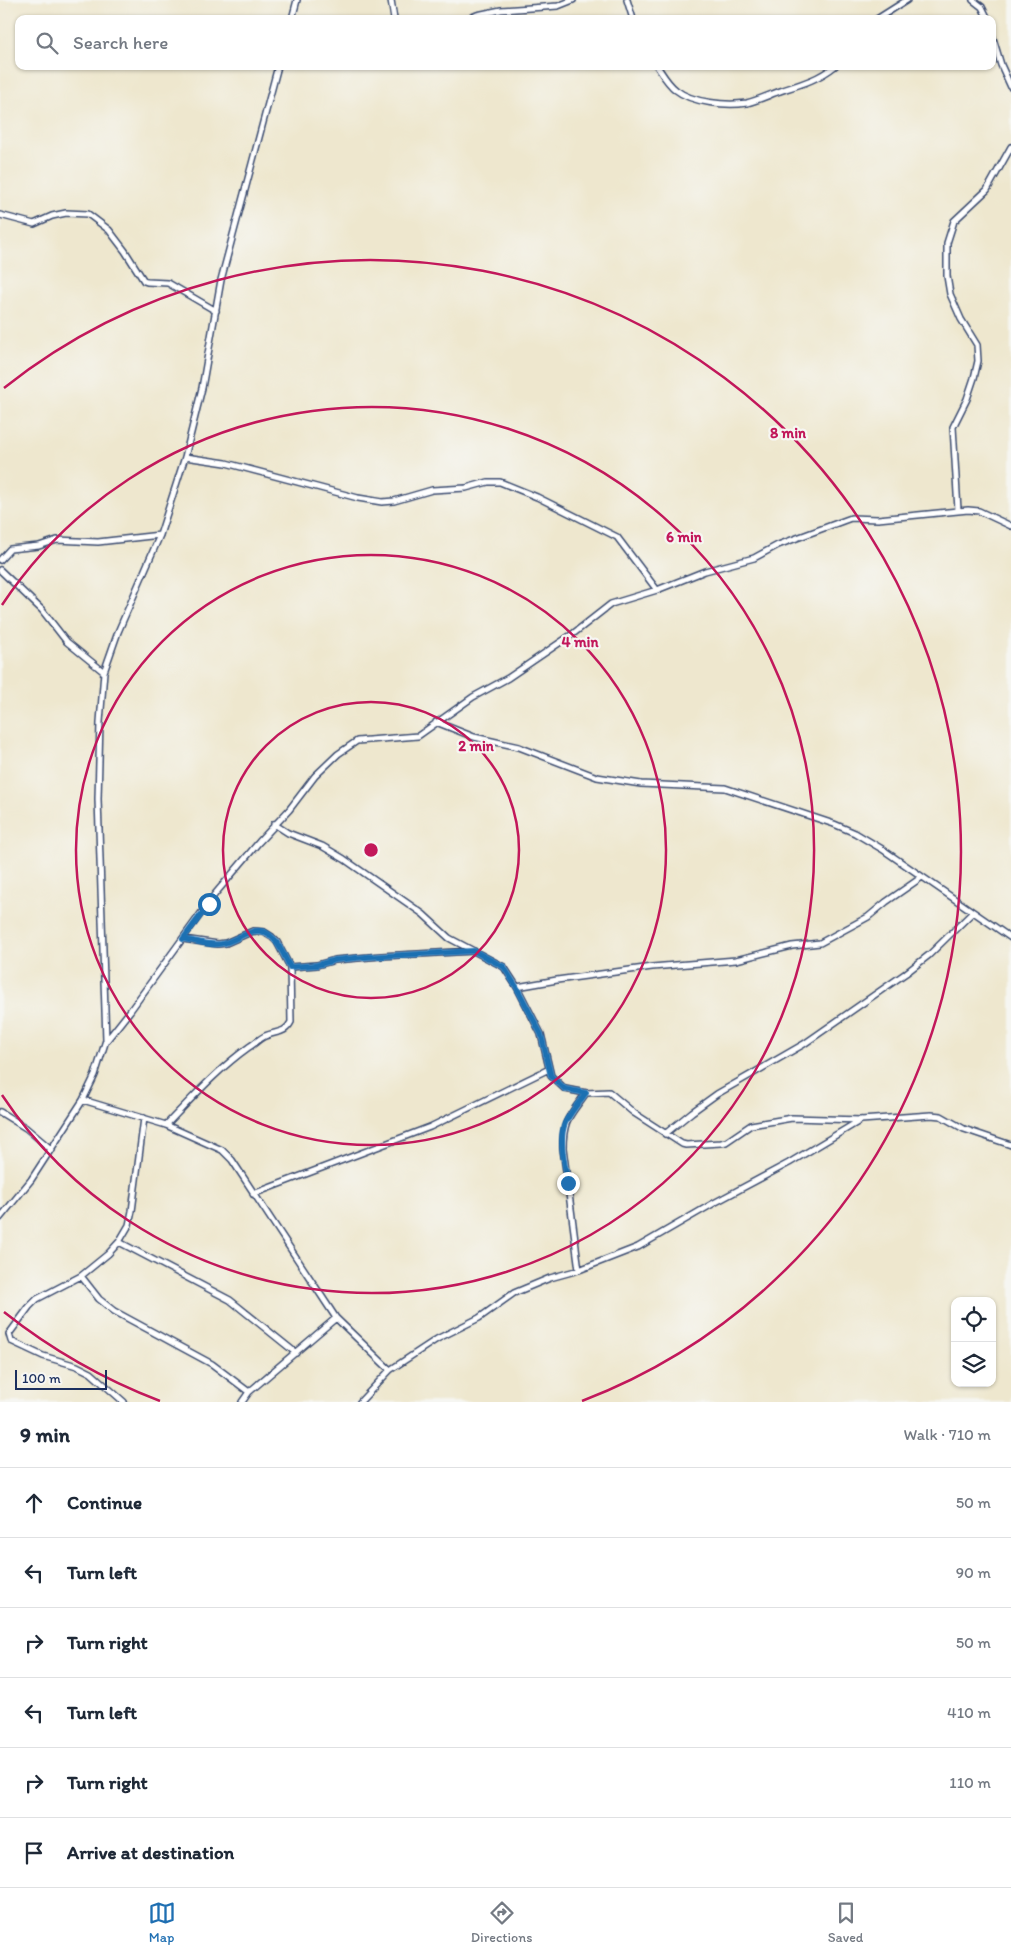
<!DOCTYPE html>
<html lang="en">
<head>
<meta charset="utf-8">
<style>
	:root { --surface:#fff; --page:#f2f2f3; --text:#1f2937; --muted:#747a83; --line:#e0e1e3; --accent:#1f6fb2 }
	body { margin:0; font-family:Itim,sans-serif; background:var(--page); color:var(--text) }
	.controls { position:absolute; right:15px; bottom:15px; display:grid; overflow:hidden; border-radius:10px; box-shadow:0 1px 4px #0004 }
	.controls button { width:45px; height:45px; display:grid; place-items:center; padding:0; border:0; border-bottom:1px solid var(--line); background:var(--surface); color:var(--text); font:25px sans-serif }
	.scale { position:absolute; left:15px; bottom:12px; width:92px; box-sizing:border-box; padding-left:5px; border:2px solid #1b2f5e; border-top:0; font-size:14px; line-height:18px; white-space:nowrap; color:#1b2f5e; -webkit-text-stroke:4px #f6f6f2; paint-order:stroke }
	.stop { position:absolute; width:15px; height:15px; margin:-11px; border:4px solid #1f6fb2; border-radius:50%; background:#fff }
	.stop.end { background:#1f6fb2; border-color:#fff; box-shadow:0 1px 5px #0008 }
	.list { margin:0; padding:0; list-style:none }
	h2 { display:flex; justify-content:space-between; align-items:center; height:65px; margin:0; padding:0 20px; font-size:21px }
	h2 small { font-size:16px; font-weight:400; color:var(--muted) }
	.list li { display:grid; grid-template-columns:32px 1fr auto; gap:15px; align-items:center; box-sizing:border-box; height:70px; padding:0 20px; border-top:1px solid var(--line) }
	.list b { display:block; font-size:19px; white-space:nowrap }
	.list em { font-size:16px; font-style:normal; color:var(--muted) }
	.icon { flex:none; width:28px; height:28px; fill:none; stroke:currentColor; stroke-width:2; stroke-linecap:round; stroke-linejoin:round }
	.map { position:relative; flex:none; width:1011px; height:1402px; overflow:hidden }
	.search { position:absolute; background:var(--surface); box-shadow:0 1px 4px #0004; left:15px; right:15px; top:15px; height:55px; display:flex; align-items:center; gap:12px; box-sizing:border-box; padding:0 18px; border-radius:10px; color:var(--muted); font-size:19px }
	.sheet { height:485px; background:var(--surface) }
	nav { display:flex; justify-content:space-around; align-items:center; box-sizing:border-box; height:70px; border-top:1px solid var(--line); background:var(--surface); font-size:14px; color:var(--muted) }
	nav a { display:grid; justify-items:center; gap:2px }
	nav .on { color:var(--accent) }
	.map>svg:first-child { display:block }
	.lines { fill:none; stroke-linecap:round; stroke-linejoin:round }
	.street-casing { stroke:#3b4b6f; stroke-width:8 }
	.street { stroke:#fff; stroke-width:5 }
	.route { stroke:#1f6fb2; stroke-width:6 }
	.ring { fill:none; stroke:#c2185b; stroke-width:2.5 }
	.centre { fill:#c2185b; stroke:#f6f6f2; stroke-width:2.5 }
	.ring-label { font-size:15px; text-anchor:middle; font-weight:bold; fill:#c2185b; stroke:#f6f6f2; stroke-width:4.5; stroke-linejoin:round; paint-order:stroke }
</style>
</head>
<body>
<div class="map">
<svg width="1011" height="1402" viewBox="0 0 1011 1402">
	<rect width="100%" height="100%" fill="#f6f6f2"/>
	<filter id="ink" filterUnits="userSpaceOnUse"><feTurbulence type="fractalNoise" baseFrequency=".02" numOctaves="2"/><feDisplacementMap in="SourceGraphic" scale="10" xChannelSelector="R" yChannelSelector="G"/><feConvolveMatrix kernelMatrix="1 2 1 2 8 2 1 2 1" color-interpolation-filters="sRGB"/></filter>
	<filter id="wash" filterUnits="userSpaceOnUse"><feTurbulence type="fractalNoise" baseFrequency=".0096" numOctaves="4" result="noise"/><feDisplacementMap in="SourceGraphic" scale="20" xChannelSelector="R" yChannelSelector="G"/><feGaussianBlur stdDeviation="1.12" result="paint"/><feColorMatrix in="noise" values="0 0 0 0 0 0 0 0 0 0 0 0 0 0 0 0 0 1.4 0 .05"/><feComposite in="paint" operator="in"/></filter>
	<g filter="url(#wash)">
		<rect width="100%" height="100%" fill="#eee7ce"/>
	</g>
	<g filter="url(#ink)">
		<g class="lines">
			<!-- street casing -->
			<g class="street-casing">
				<path id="street" d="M391,0L394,19
					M627,0L633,19
					M973,0L982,7L988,19
					M292,19L297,0
					M467,19L477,15L501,10L558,6L573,0
					M877,19L907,0
					M992,35L1001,65L1011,87
					M657,66C663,75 668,84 676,90C692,103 727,106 747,103C759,100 771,94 783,90C802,84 819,79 835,66
					M0,215L34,224L52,216L66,213L88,214L109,230L125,251L144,281L147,282L168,283L216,311
					M185,457L226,463L358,498L382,502L394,501L432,490L466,488L488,482H500L537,497L617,537L657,590
					M958,510L953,427L967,399L974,378L978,361L977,345L961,319L950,294L947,276V243L954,221L987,190L1011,147
					M0,560L10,549L39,546L57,540L98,542L160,535
					M0,570L42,610L67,642L104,672
					M436,722L474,737L519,747L597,777L641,784L725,788L834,824L855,833L882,849L1011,938
					M274,824L288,833L322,846L344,859L423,914L449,938L504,967L517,987L541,1034L551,1076L565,1089L586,1093L609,1092L634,1113L682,1144L686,1145L721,1143L726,1142L751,1125L792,1118L861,1120L931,1115L941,1116L964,1129L1011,1145
					M290,967L317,965L335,960L381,956L474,951
					M517,987L557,980L652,967L736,960L792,946L820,943L868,917L886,902L922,877
					M107,1040L130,1011L215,894L259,842L289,810L315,776L338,754L357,741L418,736L473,697L508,678L574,633L611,604L657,590L705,571L754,558L778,545L851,518L878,519L968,510L979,511L1011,526
					M83,1100L166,1125L222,1150L232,1160L336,1318L390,1370
					M0,1112L26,1128L52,1150
					M166,1125C192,1098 218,1069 249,1047C254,1044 259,1039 265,1036C276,1031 285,1034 291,1022L290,967L277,942L272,937L264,932L253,931L226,943L218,944L183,939
					M665,1134L692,1112L717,1094L804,1044L906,973L929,955L972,913
					M253,1194L430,1127L549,1069
					M0,1218L31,1180L83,1100L95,1075L106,1040L98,799L100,722L104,672L118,632L160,535L185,457L202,388L221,280L278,66
					M119,1242L230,1300L296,1353
					M579,1270L563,1148C563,1119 570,1116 586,1093
					M81,1276L99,1299L114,1311L212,1364L249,1392
					M124,1402L91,1373L77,1366L43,1356L11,1341L9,1334L29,1307L37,1299L81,1276L108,1254L119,1242L129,1225L132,1211L144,1118
					M242,1402L249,1392L336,1318
					M360,1402L390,1370L437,1339L479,1318L514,1293L550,1278L579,1270L638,1247L714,1203L789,1163L861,1120"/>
			</g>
			<!-- street -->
			<use href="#street" class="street"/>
		</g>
	</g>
	<g class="lines" filter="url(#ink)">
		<!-- route -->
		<path class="route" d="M209,904L183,939C196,941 213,947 225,943C234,940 242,935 251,932C273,925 282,952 290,967L317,965L335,960L366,957L474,951L504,967L517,988L541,1034L551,1076L565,1089L586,1093C579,1102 570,1113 565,1123C558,1140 565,1165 568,1183"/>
	</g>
	<!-- distance rings -->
	<g class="ring">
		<circle cx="371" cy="850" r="148"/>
		<circle cx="371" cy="850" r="295"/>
		<path d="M2 605A443 443 0 1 1 2 1095"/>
		<path d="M160 1401A590 590 0 0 1 4 1312M4 388A590 590 0 1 1 582 1401"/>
	</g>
	<circle cx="371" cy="850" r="8" class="centre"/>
	<g class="ring-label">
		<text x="788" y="438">8 min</text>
		<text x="684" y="542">6 min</text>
		<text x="580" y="647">4 min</text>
		<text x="476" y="751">2 min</text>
	</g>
</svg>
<div class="controls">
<button><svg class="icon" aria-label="locate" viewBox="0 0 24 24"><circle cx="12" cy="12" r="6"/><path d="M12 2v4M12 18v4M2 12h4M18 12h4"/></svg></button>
<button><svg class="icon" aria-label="layers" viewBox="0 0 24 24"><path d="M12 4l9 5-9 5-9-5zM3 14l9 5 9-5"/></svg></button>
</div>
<div class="scale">100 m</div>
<div class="stop" style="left:209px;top:904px"></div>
<div class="stop end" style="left:568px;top:1183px"></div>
<div class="search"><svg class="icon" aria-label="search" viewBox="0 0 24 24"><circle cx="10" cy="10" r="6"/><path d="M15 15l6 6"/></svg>Search here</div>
</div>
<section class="sheet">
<h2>9 min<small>Walk · 710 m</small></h2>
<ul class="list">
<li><svg class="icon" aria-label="ahead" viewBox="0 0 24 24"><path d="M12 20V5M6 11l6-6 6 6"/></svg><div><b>Continue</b></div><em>50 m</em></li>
<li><svg class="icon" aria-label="left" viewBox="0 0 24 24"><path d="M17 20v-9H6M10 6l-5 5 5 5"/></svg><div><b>Turn left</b></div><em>90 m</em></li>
<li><svg class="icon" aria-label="right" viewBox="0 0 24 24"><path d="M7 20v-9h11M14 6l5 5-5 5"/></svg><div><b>Turn right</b></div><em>50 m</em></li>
<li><svg class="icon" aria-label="left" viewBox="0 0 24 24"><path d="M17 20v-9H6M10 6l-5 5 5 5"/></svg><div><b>Turn left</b></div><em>410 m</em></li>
<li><svg class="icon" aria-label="right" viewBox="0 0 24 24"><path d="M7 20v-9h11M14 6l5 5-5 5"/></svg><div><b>Turn right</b></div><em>110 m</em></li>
<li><svg class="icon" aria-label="arrive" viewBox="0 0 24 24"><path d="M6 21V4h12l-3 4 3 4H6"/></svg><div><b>Arrive at destination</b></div></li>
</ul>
</section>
<nav>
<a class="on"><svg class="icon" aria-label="map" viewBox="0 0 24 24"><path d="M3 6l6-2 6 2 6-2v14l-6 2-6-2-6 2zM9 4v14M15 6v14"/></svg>Map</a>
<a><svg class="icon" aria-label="directions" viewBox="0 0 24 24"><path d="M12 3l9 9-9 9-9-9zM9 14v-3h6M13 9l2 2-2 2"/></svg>Directions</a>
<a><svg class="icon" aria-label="saved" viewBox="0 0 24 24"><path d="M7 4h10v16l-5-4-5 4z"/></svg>Saved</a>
</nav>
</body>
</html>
